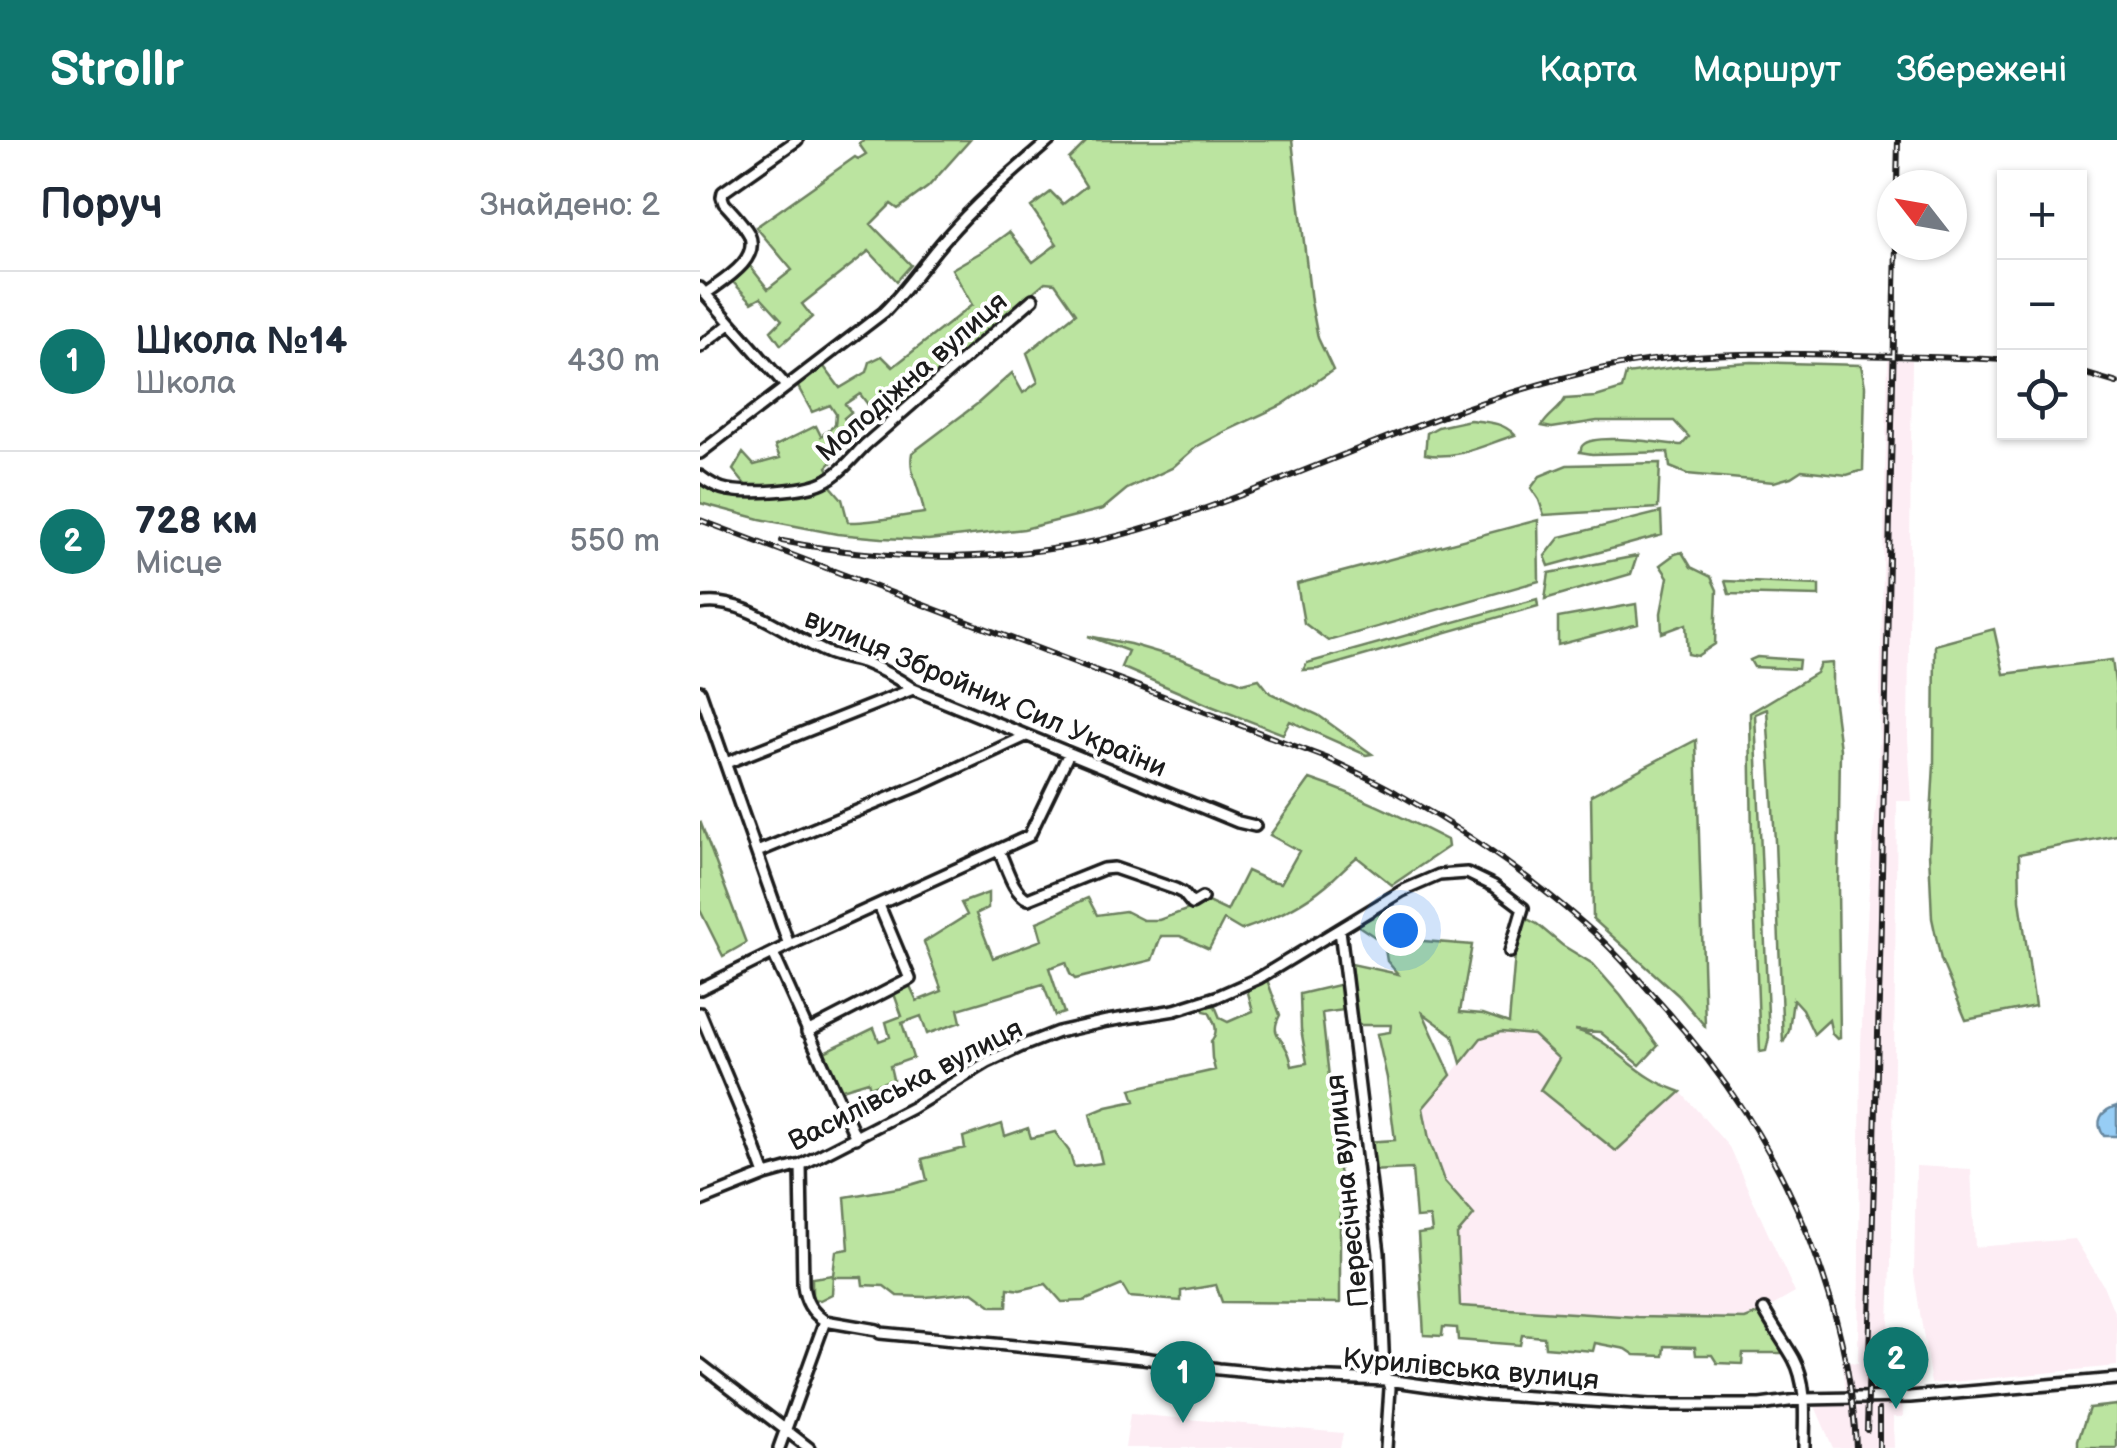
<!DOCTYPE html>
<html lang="uk">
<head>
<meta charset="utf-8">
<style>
	:root { --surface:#fff; --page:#f6f6f7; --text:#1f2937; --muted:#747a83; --line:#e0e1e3; --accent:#0f766e }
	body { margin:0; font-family:"Balsamiq Sans",sans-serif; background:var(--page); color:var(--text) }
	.controls { position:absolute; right:30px; top:30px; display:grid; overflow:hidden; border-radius:0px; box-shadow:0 2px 8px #0004 }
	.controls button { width:90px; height:90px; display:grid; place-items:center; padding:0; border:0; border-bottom:2px solid var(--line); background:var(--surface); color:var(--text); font:50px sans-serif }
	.compass { position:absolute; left:1177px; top:30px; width:90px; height:90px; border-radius:50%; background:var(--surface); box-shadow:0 2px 8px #0004; rotate:301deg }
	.you { position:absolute; left:700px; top:790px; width:35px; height:35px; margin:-25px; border:8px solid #fff; border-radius:50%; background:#1a73e8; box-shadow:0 0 0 15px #1a73e833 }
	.badge { display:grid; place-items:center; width:65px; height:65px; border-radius:50%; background:var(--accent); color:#fff; font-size:32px; font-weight:700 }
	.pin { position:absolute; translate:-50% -82px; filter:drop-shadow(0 2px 5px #0008) }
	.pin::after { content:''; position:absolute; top:52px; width:35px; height:30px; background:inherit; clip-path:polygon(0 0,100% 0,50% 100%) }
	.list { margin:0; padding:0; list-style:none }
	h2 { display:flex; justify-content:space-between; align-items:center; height:130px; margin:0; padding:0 40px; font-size:42px }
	h2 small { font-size:32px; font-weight:400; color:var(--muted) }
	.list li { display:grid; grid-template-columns:65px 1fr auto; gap:30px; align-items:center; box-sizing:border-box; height:180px; padding:0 40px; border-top:2px solid var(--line) }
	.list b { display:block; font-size:38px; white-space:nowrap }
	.list p { margin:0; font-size:32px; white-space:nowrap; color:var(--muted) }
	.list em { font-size:32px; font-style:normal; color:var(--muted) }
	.icon { flex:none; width:55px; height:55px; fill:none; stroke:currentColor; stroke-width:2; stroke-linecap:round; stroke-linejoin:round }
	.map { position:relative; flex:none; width:1417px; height:1308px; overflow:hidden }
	header { display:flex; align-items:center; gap:60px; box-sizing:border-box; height:140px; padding:0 50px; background:var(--accent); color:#fff }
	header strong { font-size:48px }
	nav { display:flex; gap:55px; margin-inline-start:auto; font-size:35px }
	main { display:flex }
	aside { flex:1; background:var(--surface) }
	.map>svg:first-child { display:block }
	.built { fill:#fdedf4 }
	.green { fill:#bbe4a0; stroke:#6c805e; stroke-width:2.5 }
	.water { fill:#97cdf5; stroke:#66869e; stroke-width:2.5 }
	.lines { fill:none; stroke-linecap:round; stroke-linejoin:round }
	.minor-casing { stroke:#1c1c1c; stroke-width:16 }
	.minor { stroke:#fff; stroke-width:9 }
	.rail-casing { stroke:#1c1c1c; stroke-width:6 }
	.rail { stroke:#fff; stroke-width:2.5; stroke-dasharray:8; stroke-linecap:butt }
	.labels { text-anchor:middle; stroke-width:8; stroke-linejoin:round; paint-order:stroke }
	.street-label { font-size:28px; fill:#1c1c1c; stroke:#fff }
</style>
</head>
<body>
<header>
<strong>Strollr</strong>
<nav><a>Карта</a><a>Маршрут</a><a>Збережені</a></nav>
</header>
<main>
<aside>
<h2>Поруч<small>Знайдено: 2</small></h2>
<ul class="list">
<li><span class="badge">1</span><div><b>Школа №14</b><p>Школа</p></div><em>430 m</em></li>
<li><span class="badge">2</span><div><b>728 км</b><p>Місце</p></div><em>550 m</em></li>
</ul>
</aside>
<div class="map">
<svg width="1417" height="1308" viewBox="0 0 1417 1308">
	<rect width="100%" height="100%" fill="#fff"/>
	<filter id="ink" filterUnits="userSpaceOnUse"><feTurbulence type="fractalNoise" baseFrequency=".01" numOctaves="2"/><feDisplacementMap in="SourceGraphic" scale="20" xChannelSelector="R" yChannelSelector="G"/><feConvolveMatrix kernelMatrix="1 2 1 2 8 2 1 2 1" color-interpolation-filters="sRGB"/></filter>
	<g filter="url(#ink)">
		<!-- built -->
		<path class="built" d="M1188,219L1212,220L1208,599L1212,661H1197L1192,1091L1187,1251L1202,1252L1203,1277H1193L1194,1308H1133L1115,1266H1148L1142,1221L1158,1223L1161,904L1168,764L1178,642Z
			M792,885L891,894L912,907L950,938L981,952L1029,1007L1095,1153L1060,1173L1045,1179L937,1177L760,1166L757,1095L774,1075L744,1041L729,999L723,968Z
			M1216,1026L1271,1029L1275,1107L1375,1099L1403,1145L1417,1179V1226L1231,1244L1214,1134Z
			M430,1274H431L643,1293L640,1308H425Z"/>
		<!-- green -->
		<path class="green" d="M165,0H270L228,47L198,69L191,64L171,84L211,125L197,141L169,111L102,164L112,177L81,205L71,191L82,180L61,157L52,162L33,142L50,126L68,149L92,130L56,87L155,17L158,19L166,14L159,4Z
			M388,0H592L611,162L618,198L633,230L582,265L526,291L496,307L472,328L427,349L403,369L324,389L228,400L182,398L137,394L60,379L0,363V342L16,351L99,352L129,344L142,359L148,382C173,383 198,376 224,373C222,352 208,333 212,313L277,264L312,233L323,253L338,242L327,213L376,173L355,143L345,142L181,282L160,254L145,264L151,272L144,278L157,296L127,327L129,331C107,347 73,345 47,347L33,330L43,313L54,325L80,318L75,306L116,286L121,296L135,285L136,274L130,265L112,272L97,245L122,224L140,248L167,232L170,222L182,216L193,227L272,165L252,129L283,111L309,92L333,122L357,104L331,67L351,52L363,64L386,46L369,19Z
			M1052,222L1161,225L1165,246L1163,330L1147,335L1102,330L1091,337L1074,342L987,334L970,327L968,312L892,314L880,312C881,310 881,306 883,305C895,292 964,304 982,305L989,297L974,281H897L852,288L842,286C849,274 859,271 865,259L896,257L922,249L926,234L984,226Z
			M770,280C787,282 803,282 815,295C786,304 756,321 725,314L727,293L738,287Z
			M960,323L958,368L844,375L839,360L831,348L840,336L867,325Z
			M961,372L962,395L849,426L845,416L860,397Z
			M838,380L839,441L628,501L604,483L597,444Z
			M982,412L991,427L1011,437L1017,450L1015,504L997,516L988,514L986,484L962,493L961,473L968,437L960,425L975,414Z
			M937,416L931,434L845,459L849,433Z
			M1025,441L1119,445V456L1029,454Z
			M837,459L838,466L618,529L603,530L607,523Z
			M936,464L938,484L858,505V478Z
			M1294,489L1304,534L1412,520L1417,557V695L1319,714L1320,760L1335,866L1266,880L1241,820L1232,778L1229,712L1234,624L1235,505Z
			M388,496L430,504L481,519L543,543L559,539L570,553L618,575L672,614L666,615L590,581L583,594L511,566L421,527L428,511Z
			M1057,517L1099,520L1098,529L1054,527L1050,520Z
			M1132,523V548L1140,609L1138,749L1140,898L1137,899L1132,894L1129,880L1114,894L1102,869L1093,859L1089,891L1083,903L1075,701L1067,569L1055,574L1069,898L1066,911L1060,912L1052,702L1050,573L1116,533L1120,524Z
			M996,600L1005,886L978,855L893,779L891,655Z
			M610,639C658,655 702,677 747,700L748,707L692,745L657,717C648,724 641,732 633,739C608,762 573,779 541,790L524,780L509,809L480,796H461L452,820L375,839L370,834L366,822L349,828L364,873L355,876L343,844L258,869L261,882L227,894L221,876L202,883L213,918L190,926L193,939L170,947L168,941L139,950L122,913L174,888L179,901L190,897L186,882L202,876L193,851L209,844L217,861L242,851L224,802L267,775L261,763L288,753V768L276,774L293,818L342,800L337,782C356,775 370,765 388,758L397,775L425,771L443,780H459L508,762L527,771L547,731L567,740L581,743L599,711L570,695Z
			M0,681L46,803L23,816L0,770Z
			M683,772L687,790L711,800L772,805L760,872L783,874L809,883L815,814L825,778L837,784L862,805L893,824L921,856L958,906L940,925L900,892L875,890C907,898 924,922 951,938C960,944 971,948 981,952L916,1011L840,950L859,919L833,895L801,892L781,898L761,923L753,895L723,873L751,935L723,968L729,999L744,1041L774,1075L757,1095L760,1166L937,1177L1045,1179L1060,1173L1084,1213H1043L1042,1224L1017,1223L1012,1215H996L995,1207L965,1206L964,1216L935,1215L926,1209L895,1203L893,1211L845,1207L844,1197L822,1195L820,1205L758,1200L757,1188L743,1187L742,1196L724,1195L718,1094L732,1092L730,1077L716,1078L712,1029L669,1031L664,1002L695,1000L687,938L677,894L690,892L691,885H655L647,823L698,834L687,821L684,803L657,785Z
			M566,837L580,875C570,894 580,895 587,910C590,915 591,921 592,926L607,923L601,889L600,854L642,844L644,870L622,873L640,1038V1163L522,1162L516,1145L481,1151V1161L429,1157L422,1145L384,1161L362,1162L346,1144L320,1150L308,1148L307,1166H292L273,1152L226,1157L197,1156L184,1146L163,1145L162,1137H133L132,1154L120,1160L112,1159V1138L133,1135L136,1111L149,1109L145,1057L203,1047L227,1040L222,1019L265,1008L263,997L302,984L305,996L328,988L331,998L355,992L369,1011L374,1027L402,1023L390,974L407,967L435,961L431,949L515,930L512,918L511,901C520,891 514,882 509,872L504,871L503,868L508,865L515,866L520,878L528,882L553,871L547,849Z
			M1417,1265V1308H1378V1300L1389,1268Z"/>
		<!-- water -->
		<path class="water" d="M1417,966V996H1404C1394,982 1401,970 1417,966Z"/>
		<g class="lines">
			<!-- minor casing -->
			<g class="minor-casing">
				<path id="minor" d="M0,148L86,246
					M5,154C22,141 61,120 49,94C43,83 32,72 24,63L22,57L23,52L97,0
					M0,207L30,184
					M0,313L184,172C207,149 224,123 245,99C277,62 314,31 350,0
					M0,336C9,343 17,348 28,350C51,354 103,351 123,342C140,334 152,318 165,305L333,159
					M0,464C42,455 90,497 128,513C140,518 153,519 165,523C183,530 197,538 213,549L538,682L555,686
					M0,551L89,805
					M26,623L213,549
					M299,711C307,727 312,752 328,759L403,729L414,728L475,749L483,753L492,764L502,758
					M57,712L223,644L326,596
					M640,790L679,1113L684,1233L690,1248L686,1308
					M73,813L156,998
					M0,849L89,805L329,696L369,613
					M0,873L46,983L65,1035
					M107,892L210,839L179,765
					M0,1061L65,1035L101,1025L212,968L288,922L322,906L358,892L407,881L475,870L516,857L559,838L702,751L739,735L767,733L794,746L823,768L810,812
					M1064,1170C1073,1187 1085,1203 1094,1219C1108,1245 1104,1279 1104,1308
					M125,1181L177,1190L180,1193L443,1218L519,1229L602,1237L688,1240L786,1254L949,1265H1060L1104,1259L1210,1257L1417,1239
					M0,1224L109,1308
					M79,1308L125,1181C111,1172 105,1161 103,1145L101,1025"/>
			</g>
			<!-- minor -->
			<use href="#minor" class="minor"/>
			<!-- rail casing -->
			<g class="rail-casing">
				<path id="rail" d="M1197,45L1198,0
					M1380,232L1417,243
					M0,380L629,619C651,630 675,640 697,653C762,689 827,734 883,783C908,804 930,829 952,854C986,891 1018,931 1045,973C1107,1067 1152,1196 1156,1308
					M82,401C205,425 336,423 456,385C607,337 748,261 905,228C983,211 1066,213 1146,215C1199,216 1252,217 1304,220
					M1167,1290L1180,822L1196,105
					M1179,1308V1270"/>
			</g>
			<!-- rail -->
			<use href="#rail" class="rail"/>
		</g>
	</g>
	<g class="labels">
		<!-- street labels -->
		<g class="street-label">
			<text transform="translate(211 236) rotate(-41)" y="10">Молодіжна вулиця</text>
			<text transform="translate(286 552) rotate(23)" y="10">вулиця Збройних Сил України</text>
			<text transform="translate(205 944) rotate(-27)" y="10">Василівська вулиця</text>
			<text transform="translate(646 1051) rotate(-96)" y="10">Пересічна вулиця</text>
			<text transform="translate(771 1228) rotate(5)" y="10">Курилівська вулиця</text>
		</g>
	</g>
</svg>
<div class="controls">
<button>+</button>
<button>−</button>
<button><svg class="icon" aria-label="locate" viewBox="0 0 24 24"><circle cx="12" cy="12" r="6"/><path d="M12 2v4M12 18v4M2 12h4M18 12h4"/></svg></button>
</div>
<svg class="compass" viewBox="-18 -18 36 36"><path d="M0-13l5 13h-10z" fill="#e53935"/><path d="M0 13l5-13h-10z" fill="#747a83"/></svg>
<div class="you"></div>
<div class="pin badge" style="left:483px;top:1283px">1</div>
<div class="pin badge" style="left:1196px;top:1269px">2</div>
</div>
</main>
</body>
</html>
